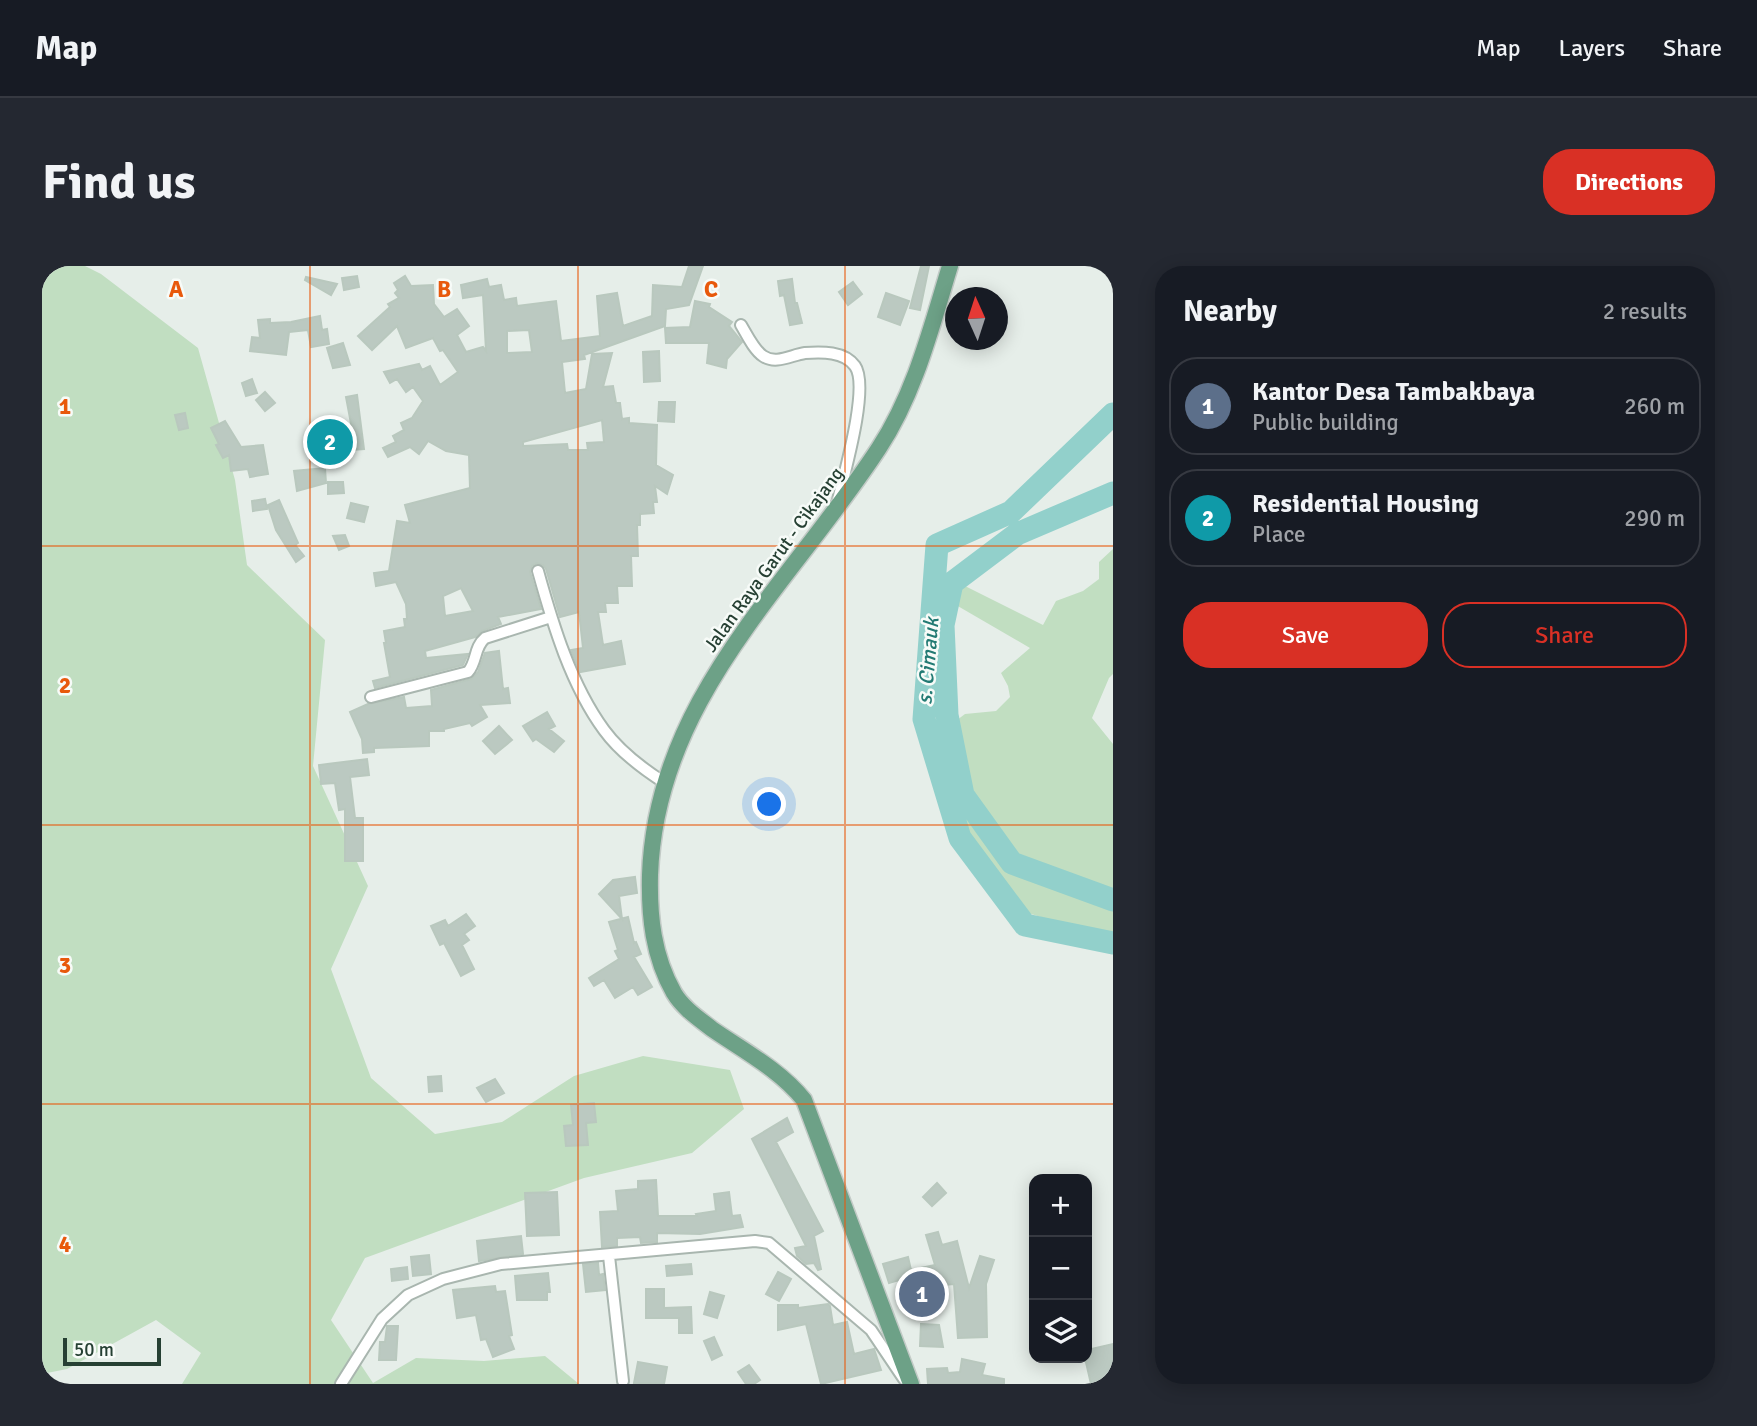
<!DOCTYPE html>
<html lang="en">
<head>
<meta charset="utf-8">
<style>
	:root { --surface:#171b24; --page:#242831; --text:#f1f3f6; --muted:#9ea1a6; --line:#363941; --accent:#d93025 }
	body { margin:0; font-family:Signika,sans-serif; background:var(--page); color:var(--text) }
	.controls { position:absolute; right:21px; bottom:21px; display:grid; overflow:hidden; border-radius:14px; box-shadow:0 4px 18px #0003 }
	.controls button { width:63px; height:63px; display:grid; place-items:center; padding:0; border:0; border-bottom:2px solid var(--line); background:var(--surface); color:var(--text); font:35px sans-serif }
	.compass { position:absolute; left:903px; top:21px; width:63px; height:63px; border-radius:50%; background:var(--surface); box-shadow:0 4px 18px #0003; rotate:357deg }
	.scale { position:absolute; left:21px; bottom:18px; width:98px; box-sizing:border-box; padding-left:7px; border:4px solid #264033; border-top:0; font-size:19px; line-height:24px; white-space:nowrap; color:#264033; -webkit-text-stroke:5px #f7fbf8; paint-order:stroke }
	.you { position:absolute; left:728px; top:539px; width:24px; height:24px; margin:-18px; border:5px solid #fff; border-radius:50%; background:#1a73e8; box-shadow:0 0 0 10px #1a73e833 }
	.badge { display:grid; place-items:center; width:46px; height:46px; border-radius:50%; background:var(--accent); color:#fff; font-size:23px; font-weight:700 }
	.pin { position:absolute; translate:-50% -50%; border:4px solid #fff; box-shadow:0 2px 7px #0006 }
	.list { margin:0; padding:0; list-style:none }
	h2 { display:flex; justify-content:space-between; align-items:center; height:91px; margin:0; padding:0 28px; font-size:30px }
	h2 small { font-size:23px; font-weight:400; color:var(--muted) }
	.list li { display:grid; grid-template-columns:46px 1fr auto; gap:21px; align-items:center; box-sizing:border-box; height:98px; margin:0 14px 14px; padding:0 14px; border:2px solid var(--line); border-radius:28px }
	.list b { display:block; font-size:26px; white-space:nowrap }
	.list p { margin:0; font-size:23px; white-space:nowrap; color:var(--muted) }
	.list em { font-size:23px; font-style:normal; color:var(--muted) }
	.actions { display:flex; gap:14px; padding:21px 28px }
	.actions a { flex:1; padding:16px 0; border:2px solid var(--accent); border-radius:28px; text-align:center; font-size:24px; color:var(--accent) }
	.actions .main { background:var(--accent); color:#fff }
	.icon { flex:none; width:38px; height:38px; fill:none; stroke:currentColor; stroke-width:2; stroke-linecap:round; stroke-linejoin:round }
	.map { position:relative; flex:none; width:1071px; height:1118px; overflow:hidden; border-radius:28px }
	header { display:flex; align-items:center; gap:42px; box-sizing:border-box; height:98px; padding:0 35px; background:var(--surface); border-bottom:2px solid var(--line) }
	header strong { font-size:33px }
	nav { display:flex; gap:38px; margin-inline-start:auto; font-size:24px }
	.intro { display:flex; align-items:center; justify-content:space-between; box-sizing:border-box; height:168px; padding:0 42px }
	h1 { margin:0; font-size:49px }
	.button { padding:18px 32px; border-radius:28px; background:var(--accent); color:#fff; font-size:24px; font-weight:700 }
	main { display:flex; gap:42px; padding:0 42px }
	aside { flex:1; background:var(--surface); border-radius:28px; box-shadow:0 4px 18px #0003 }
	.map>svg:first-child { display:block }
	.green { fill:#c1dec1 }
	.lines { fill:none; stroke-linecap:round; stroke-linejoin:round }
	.river { stroke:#92d0cb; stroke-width:23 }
	.building { fill:#bbc9c1; stroke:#b9c8be; stroke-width:2; fill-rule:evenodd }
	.street-casing { stroke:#a9b6af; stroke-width:14 }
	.primary-casing { stroke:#c2cac6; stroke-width:19 }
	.street { stroke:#fff; stroke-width:10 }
	.primary { stroke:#6da187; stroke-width:16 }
	.grid { fill:none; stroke:#e8590c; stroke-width:2; stroke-opacity:0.55 }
	.labels { text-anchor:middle; stroke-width:5; stroke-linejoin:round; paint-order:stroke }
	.street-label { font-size:19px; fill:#264033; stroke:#f7fbf8 }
	.water-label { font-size:21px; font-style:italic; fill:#227a73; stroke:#f7fbf8 }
	.grid-label { font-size:23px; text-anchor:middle; font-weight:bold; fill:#e8590c; stroke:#f7fbf8; stroke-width:5; stroke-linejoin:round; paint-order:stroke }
</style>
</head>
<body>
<header>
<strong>Map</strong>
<nav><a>Map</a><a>Layers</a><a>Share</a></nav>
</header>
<div class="intro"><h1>Find us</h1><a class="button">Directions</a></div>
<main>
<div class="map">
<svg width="1071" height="1118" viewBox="0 0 1071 1118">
	<rect width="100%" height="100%" fill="#e6eee9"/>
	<!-- green -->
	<path class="green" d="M0,0H43L59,8L156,82L193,214L205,299L283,374L271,500L326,620L289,703L329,812L393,868L460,856L532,810L601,790L688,804L702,843L650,887L542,912L323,992L289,1054L331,1117L374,1092L442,1095L503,1090L537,1118H140L159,1087L114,1054L25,1103L0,1108Z
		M1071,283V408L1067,412L1050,452L1071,478V668L1049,667L983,646L928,572L911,516L899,466L923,448L954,445L968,431L966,420L959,407L988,382L914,339L919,318L1001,359L1014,335L1041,325L1057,313V296Z"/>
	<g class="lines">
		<!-- river -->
		<path class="river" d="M1071,148L969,246L895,279L882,453L918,572L983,659L1071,677
			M1071,227L975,268L910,317L901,359L905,449L921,529L970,597L1071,634"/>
	</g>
	<!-- building -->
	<path class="building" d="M647,0H661L647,39L624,43L623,60L542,89L543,93L520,96L523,127L544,123L550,88L570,87L561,121L571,120L574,137H578L580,153L587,152V157L615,159L614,199L631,209L625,228L613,220L615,236H611L612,247L598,248V259H595L596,290H589L590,320H575L576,337H563L564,346H556L561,379L579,375L583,398L538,406L529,384L541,382L537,346L518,351L504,303L501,299L495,297L490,300L488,306L499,343L456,351L459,358L440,365L433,371L383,385L384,392L426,388L421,399L333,422L331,415L348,411L342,377H344L342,365L363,361L362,353H365L364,338L354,316L334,320L332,307L347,305L355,255L368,257L363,239L428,222L427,189L404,185L386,175L377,188L368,181L346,191L341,182L354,176L351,170L362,164L359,157L370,152L381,135L371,121L364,126L355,113L348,117L342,106L377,98L380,104L388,100L398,119L416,106L401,84L398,85L391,72L364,82L355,60L330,84L316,70L348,41L346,38L357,32L353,27L356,24L352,17L363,10L369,20L391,19L392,38L402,51L415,43L427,60L415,69L424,86L441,81L444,85L441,29L421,32L419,19L445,13L447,21L459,19L462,34L474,32L475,40L514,35L519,75L558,70L555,30L575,27L581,60L610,50L611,19L640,21ZM487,64L490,86L465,87V65ZM560,154L562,176L545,177L546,184H526L525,178L481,180V176ZM419,322L431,345L403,350L401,330Z
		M879,0H887L878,44L868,42Z
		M315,10L317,21L302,24L300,12Z
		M264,11L295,18L289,29L263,14Z
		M750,13L753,37H755L760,57L748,59L742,29L738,30L736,15Z
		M811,16L820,28L806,39L797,26Z
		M844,27L867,35L858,59L836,51Z
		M653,35L668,38L667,41L690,56L687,60L700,76L685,93L684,102L665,97L667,77H624L623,62L648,61Z
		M278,50L280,64L285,63L287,78L269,81L266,64L247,66L244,89L208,85L210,71L218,72L216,54L228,53V57L249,56Z
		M301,77L308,99L291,102L285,82Z
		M617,85L618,115L602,116L601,86Z
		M210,113L215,127L204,130L200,117Z
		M223,126L233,137L223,145L214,134Z
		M315,129L322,183L282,186L279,167L310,163L304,131Z
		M617,136H633L632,156L616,155Z
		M143,147L146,162L137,164L133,149Z
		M183,155L199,181L221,179L226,208L208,211L206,203L189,205L187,189L181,192L174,179L177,178L169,162Z
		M283,202L284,217L255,225L252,205Z
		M286,216H301L302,227L286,228Z
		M223,233L225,243L211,245L210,235Z
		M237,234L256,277L253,279L262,290L254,296L234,264L226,239Z
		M309,237L326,241L322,256L305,252Z
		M303,269L307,280L297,284L291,270Z
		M457,385L461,423L466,422L468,437L438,439L445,451L430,460L428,457L402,463V465H387V480L332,482V486L321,487L320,473L308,446L326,438L362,431L364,442L390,440L389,424L429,413L436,406L443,387Z
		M505,446L513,460L507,463L522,475L512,486L494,473L491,475L481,460Z
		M457,460L470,474L453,488L441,475Z
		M325,493L327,509L308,511L313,552H321V595H303V543L297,544L293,517L279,518L277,499Z
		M593,611L595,627L577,630L580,653L557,628L571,614Z
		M424,648L433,660L422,668L427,674L420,679L432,703L419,710L402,677L398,679L389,660L403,654L406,660Z
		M586,651L592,677L594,676L599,688L592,691L610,721L596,729L591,721L573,732L562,714L552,720L547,712L577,693L573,685L576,684L567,656Z
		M399,810L400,825L387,826L386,811Z
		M453,813L462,827L444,836L435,822Z
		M552,837L554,856L544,857L546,879L524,880L522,860L531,859L529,839Z
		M745,852L751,866L734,876L781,965L772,970L779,1003L776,1004L772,997L764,998L755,990L753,982L764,980L710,873Z
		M614,914L616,950H655L654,948L674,945L672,928L687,926L690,950L698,949L701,961L658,968L615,967V976L599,977L598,971L575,972V980L560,981L558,946L576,945L574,925L596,923V915Z
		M895,917L904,927L890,940L881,931Z
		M515,926L517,969L485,970L483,927Z
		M896,966L900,979L915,975L927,1022L938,990L952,994L944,1018L945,1071L916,1072L912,1018L891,1020L894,1039L869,1043L864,1012L847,1017L841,998L866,991L869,1004L893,999L884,969Z
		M479,970L481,988L437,995L435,975Z
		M387,989L389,1008L371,1010L369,991Z
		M556,997L557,1009L561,1008L563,1024L544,1026L541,998Z
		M649,998L650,1008L625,1010L624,1000Z
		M365,1001L366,1013L350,1015L349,1003Z
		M736,1006L749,1013L737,1035L724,1028Z
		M506,1007L508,1026H505V1034H475L473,1010Z
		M453,1020L454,1026L463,1025L470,1069L467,1070L472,1083L451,1091L444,1073L439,1074L434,1049L415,1052L411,1024Z
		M604,1023H622V1042L649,1041L650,1067H637V1052H604Z
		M668,1026L682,1030L675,1052L662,1048Z
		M786,1038L788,1040L791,1059L805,1056L812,1088L832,1083L839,1104L779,1118L764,1058L736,1064V1039H756V1042Z
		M879,1058L897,1059L901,1081L878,1080Z
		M345,1060H356L354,1094H337L338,1076H343Z
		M672,1071L680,1089L670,1094L662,1075Z
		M1071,1078V1118H1049L1043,1092H1045V1084Z
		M920,1093L943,1098L940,1109L962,1113V1118H886L885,1103L905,1102L906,1107L918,1106Z
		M596,1096L625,1101L622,1118L592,1117Z
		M707,1099L718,1114L712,1118H704L696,1106Z"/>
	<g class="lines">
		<!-- street casing -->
		<g class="street-casing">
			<path id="street" d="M699,59C705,69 712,84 721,90C734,99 749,89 763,87C780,86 802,85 813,100C828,121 801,212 795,238
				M496,305C511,359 529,419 562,464C578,486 601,503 623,517
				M329,431L426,406C435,396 432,381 443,372L509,351
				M567,990L581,1115
				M299,1118L340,1053L366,1029L401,1013L459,998L713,975L727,977L829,1064L862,1113"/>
		</g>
		<!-- primary casing -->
		<g class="primary-casing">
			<path id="primary" d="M869,1118L762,834C738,804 702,785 670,763C656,752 641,742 632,727C611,690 607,650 608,609C614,432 747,320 837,182C873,127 889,62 908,0"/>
		</g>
		<!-- street -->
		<use href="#street" class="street"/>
		<!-- primary -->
		<use href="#primary" class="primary"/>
	</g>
	<!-- grid -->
	<path class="grid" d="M268,0V1118M536,0V1118M803,0V1118M0,280H1071M0,559H1071M0,838H1071"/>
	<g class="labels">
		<!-- street labels -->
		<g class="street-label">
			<text transform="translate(731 293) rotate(-54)" y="7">Jalan Raya Garut - Cikajang</text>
		</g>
		<!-- water labels -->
		<g class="water-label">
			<text transform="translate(886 395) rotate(-85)" y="7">s. Cimauk</text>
		</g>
	</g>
	<g class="grid-label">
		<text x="134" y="31">A</text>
		<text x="402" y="31">B</text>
		<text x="669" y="31">C</text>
		<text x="23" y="148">1</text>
		<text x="23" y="427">2</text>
		<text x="23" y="707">3</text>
		<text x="23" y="986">4</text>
	</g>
</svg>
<div class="controls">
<button>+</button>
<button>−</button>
<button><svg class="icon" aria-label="layers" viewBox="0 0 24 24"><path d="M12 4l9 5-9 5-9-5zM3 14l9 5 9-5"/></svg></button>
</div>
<svg class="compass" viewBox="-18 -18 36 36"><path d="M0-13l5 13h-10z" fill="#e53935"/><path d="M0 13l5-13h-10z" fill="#9ea1a6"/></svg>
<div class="scale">50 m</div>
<div class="you"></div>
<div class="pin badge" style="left:880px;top:1028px;background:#5c6f8a">1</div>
<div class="pin badge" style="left:288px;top:176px;background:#0f9aa8">2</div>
</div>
<aside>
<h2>Nearby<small>2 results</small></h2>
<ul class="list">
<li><span class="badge" style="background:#5c6f8a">1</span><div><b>Kantor Desa Tambakbaya</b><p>Public building</p></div><em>260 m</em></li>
<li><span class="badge" style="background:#0f9aa8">2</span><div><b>Residential Housing</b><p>Place</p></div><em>290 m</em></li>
</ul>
<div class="actions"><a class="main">Save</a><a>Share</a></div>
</aside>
</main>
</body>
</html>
